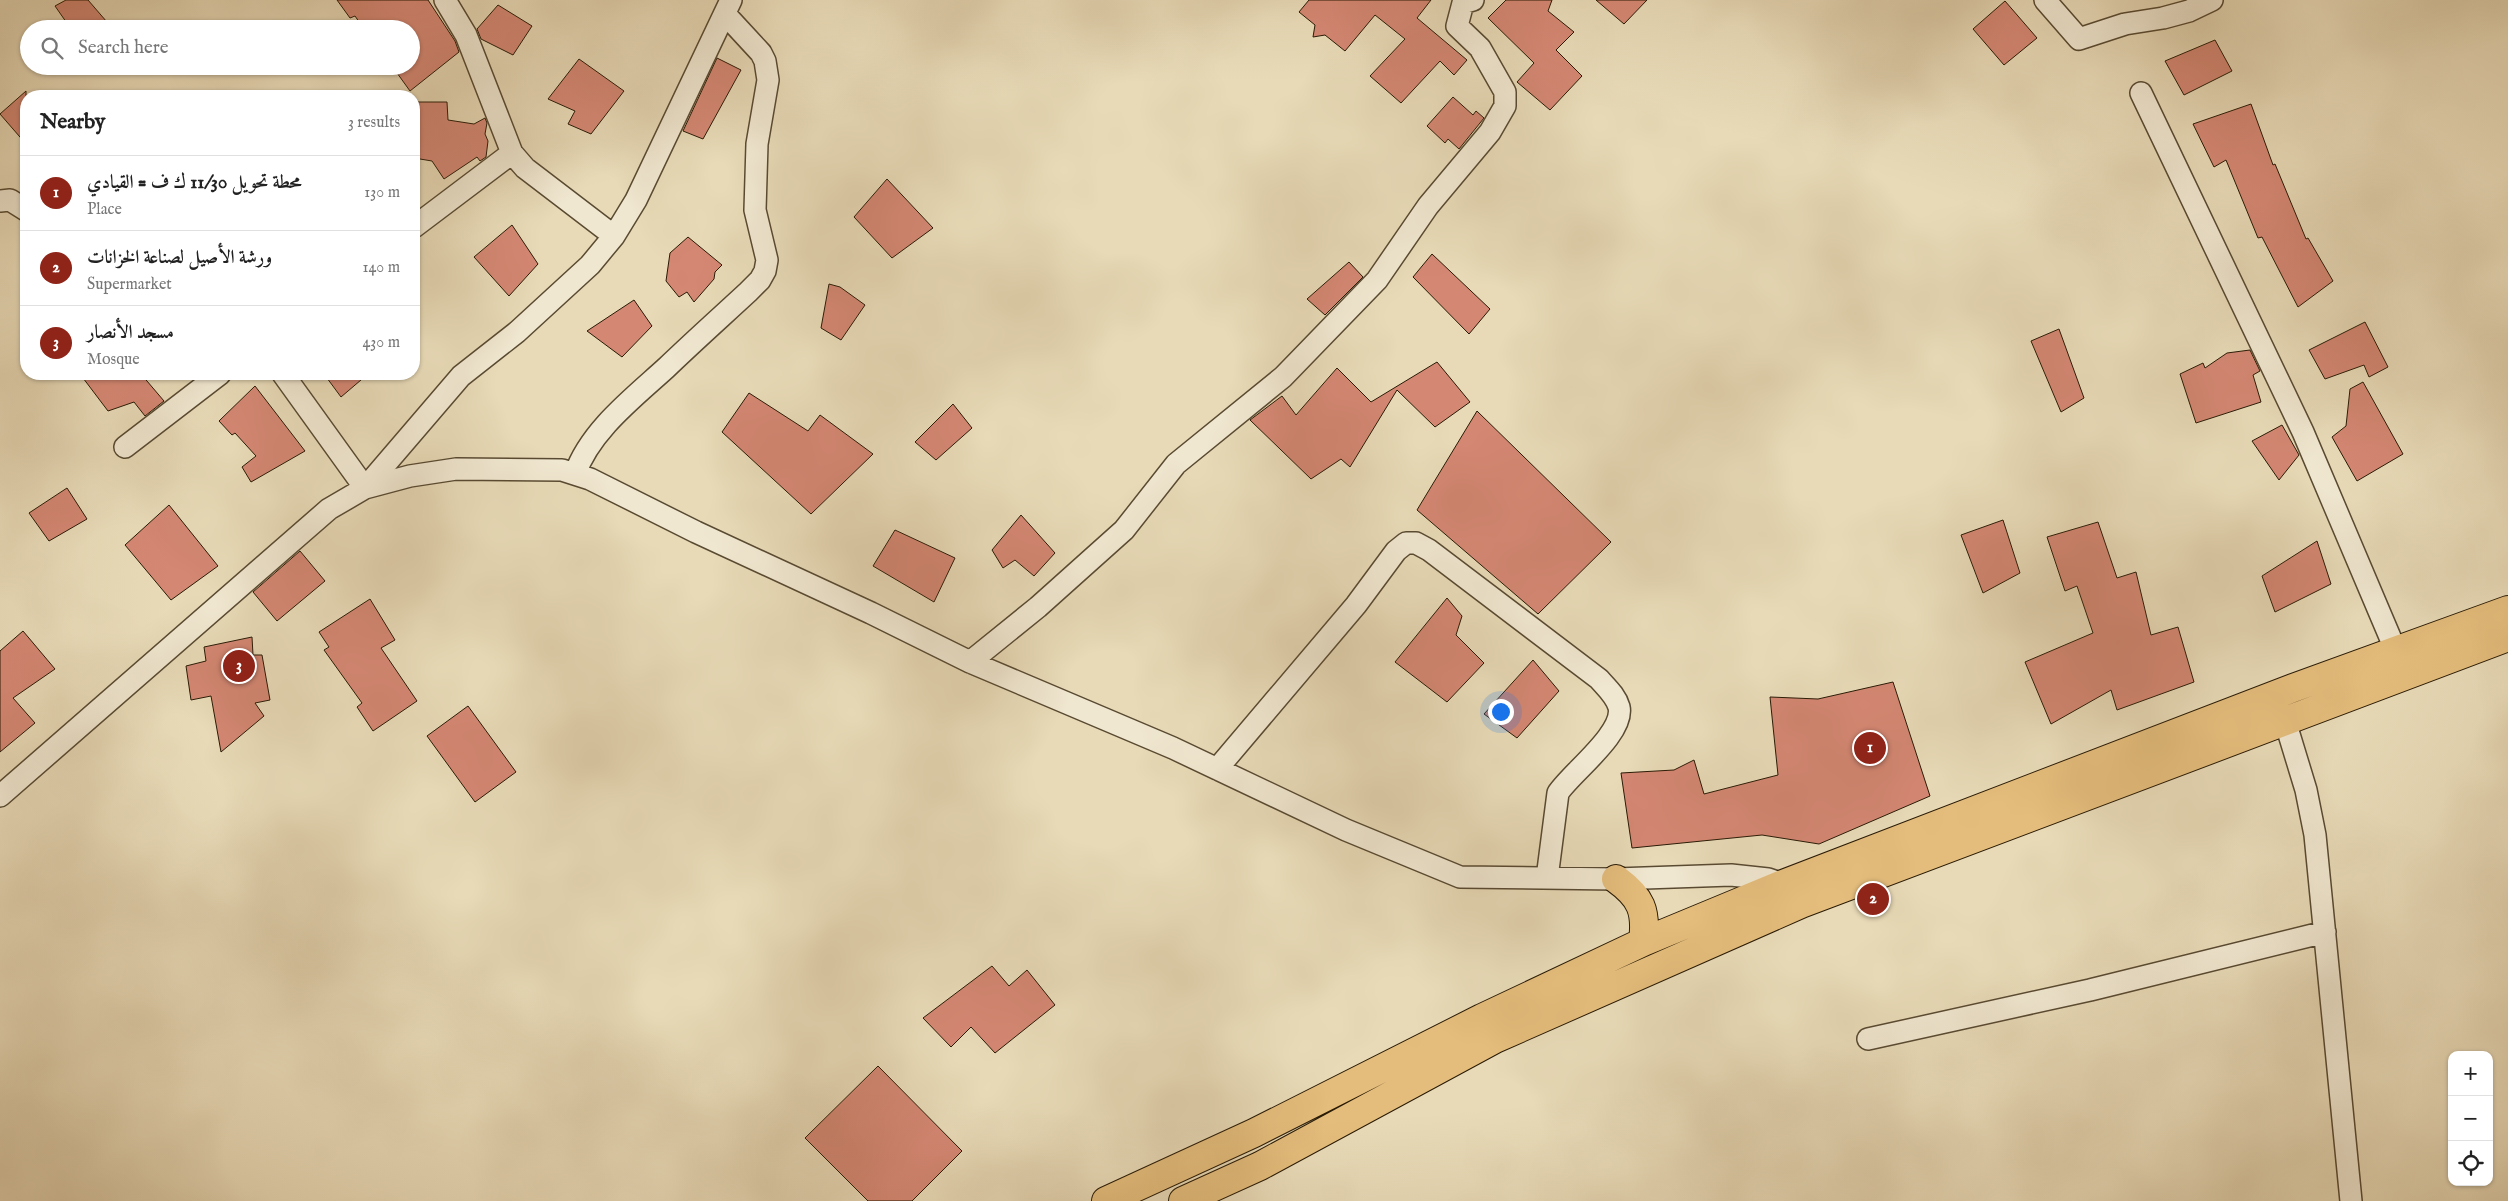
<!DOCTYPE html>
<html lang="en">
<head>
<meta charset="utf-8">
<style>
	:root { --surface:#fff; --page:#f6f6f6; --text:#222; --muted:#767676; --line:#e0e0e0; --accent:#8f2418 }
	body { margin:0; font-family:"IM FELL English",Amiri,serif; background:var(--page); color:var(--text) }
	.controls { position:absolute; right:15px; bottom:15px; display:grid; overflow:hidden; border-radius:10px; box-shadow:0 1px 4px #0004 }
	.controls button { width:45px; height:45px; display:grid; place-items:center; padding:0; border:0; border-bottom:1px solid var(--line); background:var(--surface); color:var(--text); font:25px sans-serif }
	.you { position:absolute; left:1500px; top:711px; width:18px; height:18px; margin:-12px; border:4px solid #fff; border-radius:50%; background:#1a73e8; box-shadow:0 0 0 8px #1a73e833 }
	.badge { display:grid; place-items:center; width:32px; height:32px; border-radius:50%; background:var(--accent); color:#fff; font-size:16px; font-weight:700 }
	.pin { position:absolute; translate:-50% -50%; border:2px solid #fff; box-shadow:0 1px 5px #0006 }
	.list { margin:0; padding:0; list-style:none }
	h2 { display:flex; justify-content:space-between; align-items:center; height:65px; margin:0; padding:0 20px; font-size:21px }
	h2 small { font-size:16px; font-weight:400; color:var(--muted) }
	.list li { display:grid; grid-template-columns:32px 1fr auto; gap:15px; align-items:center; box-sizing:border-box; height:75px; padding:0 20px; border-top:1px solid var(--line) }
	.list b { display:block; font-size:19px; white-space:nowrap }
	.list p { margin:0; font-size:16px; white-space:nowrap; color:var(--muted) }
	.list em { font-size:16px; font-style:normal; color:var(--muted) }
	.icon { flex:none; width:28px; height:28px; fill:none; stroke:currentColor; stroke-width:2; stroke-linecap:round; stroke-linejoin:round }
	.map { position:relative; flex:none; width:2508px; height:1201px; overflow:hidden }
	.search { position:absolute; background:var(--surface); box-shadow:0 1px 4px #0004; left:20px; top:20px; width:400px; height:55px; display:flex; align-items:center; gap:12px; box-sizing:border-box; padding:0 18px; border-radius:28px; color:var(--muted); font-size:19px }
	.panel { position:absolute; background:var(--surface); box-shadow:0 1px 4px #0004; left:20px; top:90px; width:400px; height:290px; border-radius:20px }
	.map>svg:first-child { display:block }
	.building { fill:#d48773; stroke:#291a05 }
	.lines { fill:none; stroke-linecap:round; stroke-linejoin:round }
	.minor-casing { stroke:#594a32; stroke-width:24 }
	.highway-casing { stroke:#291a05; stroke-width:30 }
	.minor { stroke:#f0e7d0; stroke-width:21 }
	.highway { stroke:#e4bd7c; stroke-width:28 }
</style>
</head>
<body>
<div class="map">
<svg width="2508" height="1201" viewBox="0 0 2508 1201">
	<rect width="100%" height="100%" fill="#e8dab7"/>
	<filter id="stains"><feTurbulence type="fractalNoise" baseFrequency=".004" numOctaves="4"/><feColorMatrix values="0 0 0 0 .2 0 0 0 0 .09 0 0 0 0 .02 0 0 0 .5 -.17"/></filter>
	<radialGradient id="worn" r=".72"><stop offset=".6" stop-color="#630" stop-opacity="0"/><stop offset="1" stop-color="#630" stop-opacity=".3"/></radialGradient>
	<!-- building -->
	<path class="building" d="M66,0H88L113,29H71L55,6Z
		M337,0H428L455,41L459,52L410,91L392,66H411V29H364L355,16L350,18Z
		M1309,0H1431L1417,18L1467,60L1454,75L1440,61L1401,103L1370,76L1405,39L1375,15L1345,51L1325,35L1313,37L1315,25L1299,12Z
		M1506,0H1552L1548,11L1574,32L1556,50L1582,76L1550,110L1517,82L1534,63L1488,18Z
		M1596,0H1647L1624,24Z
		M2005,1L2037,38L2004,65L1973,29Z
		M498,5L532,26L513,55L481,39L477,29Z
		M2215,40L2232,71L2184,95L2165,61Z
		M717,58L741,70L703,139L683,131Z
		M579,59L624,91L591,134L568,124L575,111L548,99Z
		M26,91V144L0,114Z
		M1453,97L1473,115L1476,111L1484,118L1459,149L1448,139L1445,143L1427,126Z
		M414,102H447L448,120L474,124L485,118L487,123L485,134L488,141L486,157L480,161L477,157L444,179L432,161L414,158Z
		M2251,104L2273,165L2275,164L2306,239L2308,238L2333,281L2298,307L2262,237L2258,238L2226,160L2214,167L2193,124Z
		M887,179L933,228L892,258L854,217Z
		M512,225L538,264L509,296L474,257Z
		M688,237L722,265L715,272L714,279L694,302L687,292L679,297L666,281L670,253Z
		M1432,254L1490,309L1469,334L1413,277Z
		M1349,262L1363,277L1325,315L1307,299Z
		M829,284L840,287L865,305L841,340L821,328Z
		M634,300L652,326L622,357L587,331Z
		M2365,322L2388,367L2369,377L2364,365L2325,379L2309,350Z
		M2059,329L2084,398L2061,412L2031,341Z
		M2250,350L2260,371L2253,375L2261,402L2196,423L2180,374L2203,363L2205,368L2227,353Z
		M1437,362L1470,402L1435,427L1397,390L1350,467L1341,459L1311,479L1250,420L1282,396L1296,415L1337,368L1371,402Z
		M80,374H141L164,401L145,416L134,402L108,411Z
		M324,374H368L341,397Z
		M2363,382L2403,454L2357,481L2332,437L2346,426L2350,389Z
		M255,386L305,451L251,482L242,467L256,456L235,433L232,435L219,421Z
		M749,393L808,431L820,415L873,454L811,514L722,432Z
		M953,404L972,428L936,460L915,442Z
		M1477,411L1611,542L1538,614L1417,510Z
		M2282,425L2299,455L2279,480L2252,441Z
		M67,488L87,519L49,541L29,513Z
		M169,505L218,566L171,600L125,545Z
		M1021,515L1055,553L1034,576L1015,560L1003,568L992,550Z
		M2003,520L2020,573L1983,593L1961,535Z
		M2098,522L2117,578L2136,572L2151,635L2178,627L2194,682L2117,710L2111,690L2051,724L2025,662L2093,633L2077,586L2065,591L2047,537Z
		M895,530L955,558L934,602L873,566Z
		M2317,541L2331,584L2275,612L2262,576Z
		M300,551L325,581L277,621L253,592Z
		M1447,598L1462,616L1456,635L1484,663L1447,702L1395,662Z
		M370,599L395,640L381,648L417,701L373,731L357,707L362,703L324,650L329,647L319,632Z
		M23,631L55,669L13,698L35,723L0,752V651Z
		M252,637L253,655H262L270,700L255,703L264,716L221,752L211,696L191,700L186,666L206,661L204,647Z
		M1533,660L1559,691L1517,738L1484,714Z
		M1893,682L1930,796L1819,844L1762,835L1632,848L1621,773L1674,770L1694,760L1704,794L1778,775L1770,697L1818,699Z
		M468,706L516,772L475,802L427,736Z
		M992,966L1009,986L1027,970L1055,1005L995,1053L971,1027L951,1047L923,1018Z
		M878,1066L962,1151L912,1201H868L805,1138Z"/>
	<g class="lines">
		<!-- minor casing -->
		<g class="minor-casing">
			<path id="minor" d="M445,0L466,35L512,153L525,168L614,236
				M2045,0L2079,39L2125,24L2163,18L2189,11L2212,0
				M2141,93L2303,432L2401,663
				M0,201L10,200L26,210
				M414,227L512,153
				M283,374L365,488L461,376L517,332L590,265L614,236L636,200L731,0
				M125,447L220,374
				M575,474C590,431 633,398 666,368C693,342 721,317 748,292L760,280L765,271L767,260L755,210L757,144L768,80L765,61L761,53L725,14
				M970,662L1038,607L1124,530L1176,464L1283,377L1377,280L1428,206L1490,132L1505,106V92L1480,48L1457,26L1463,3L1473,0
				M2285,721L2306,790L2315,835L2351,1201
				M1217,769L1356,605L1396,551L1406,543H1416L1429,550L1599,679C1607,688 1616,696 1619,707C1625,733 1571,773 1558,793L1547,878
				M0,796L329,509L365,488L410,476L456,469L562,470L590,479L696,532L871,613L970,662L1173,748L1346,830L1460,877L1616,879L1731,875L1768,879L1783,884L1787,889
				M1868,1039L2090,990L2325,932"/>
		</g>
		<!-- highway casing -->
		<g class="highway-casing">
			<path id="highway" d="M1616,879C1641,897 1647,911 1643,942
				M1106,1201L1254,1133L1482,1018L1643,942L1783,884L2293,688L2508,610
				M1183,1201L1260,1166L1495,1039L1801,904L2508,637"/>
		</g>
		<!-- minor -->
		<use href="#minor" class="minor"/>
		<!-- highway -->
		<use href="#highway" class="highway"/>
	</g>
	<rect width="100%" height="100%" filter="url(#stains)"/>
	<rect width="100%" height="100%" fill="url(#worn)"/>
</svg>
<div class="controls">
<button>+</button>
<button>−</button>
<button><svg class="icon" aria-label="locate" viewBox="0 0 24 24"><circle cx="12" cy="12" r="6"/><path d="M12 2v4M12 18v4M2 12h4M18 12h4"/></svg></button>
</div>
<div class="you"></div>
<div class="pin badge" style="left:1870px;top:748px">1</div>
<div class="pin badge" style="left:1873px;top:899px">2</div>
<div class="pin badge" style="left:239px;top:666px">3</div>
<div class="search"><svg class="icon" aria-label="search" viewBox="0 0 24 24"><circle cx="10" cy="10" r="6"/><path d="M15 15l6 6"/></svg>Search here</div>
<section class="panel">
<h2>Nearby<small>3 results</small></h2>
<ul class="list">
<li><span class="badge">1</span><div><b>محطة تحويل 11/30 ك ف = القيادي</b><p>Place</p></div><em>130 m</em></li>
<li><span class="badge">2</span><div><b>ورشة الأصيل لصناعة الخزانات</b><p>Supermarket</p></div><em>140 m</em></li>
<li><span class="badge">3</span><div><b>مسجد الأنصار</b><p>Mosque</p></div><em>430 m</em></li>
</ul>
</section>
</div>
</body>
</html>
